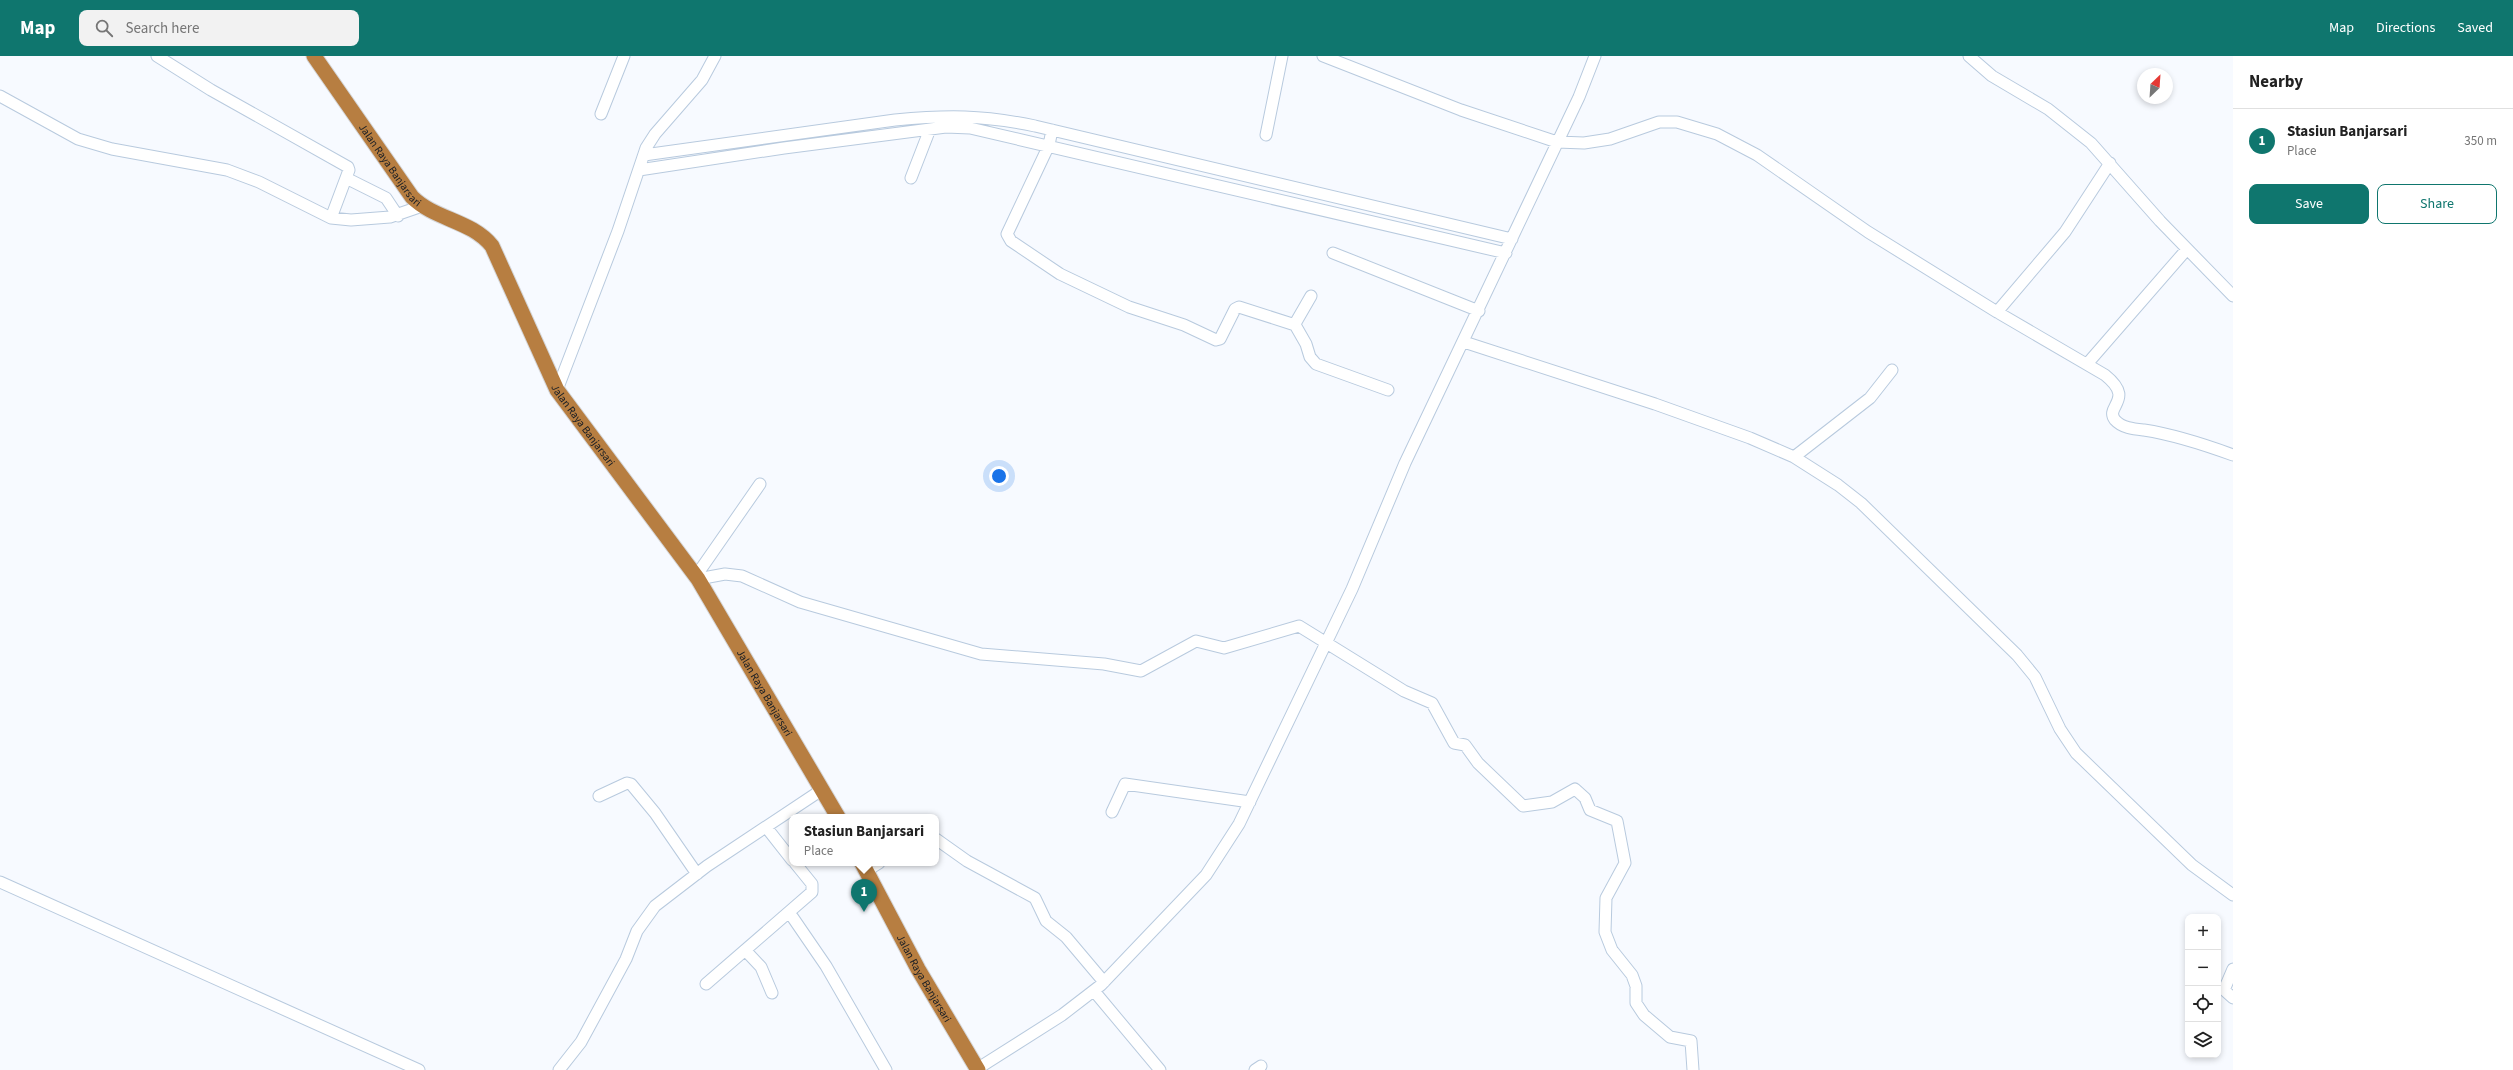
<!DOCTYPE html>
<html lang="en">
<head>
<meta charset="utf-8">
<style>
	:root { --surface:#fff; --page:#f2f2f2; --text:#222; --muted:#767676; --line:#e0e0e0; --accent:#0f766e }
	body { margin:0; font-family:"Source Sans 3",sans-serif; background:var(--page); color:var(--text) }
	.controls { position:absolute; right:12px; bottom:12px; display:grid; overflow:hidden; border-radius:8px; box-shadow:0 2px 6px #0003 }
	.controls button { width:36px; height:36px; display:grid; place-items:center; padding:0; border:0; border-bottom:1px solid var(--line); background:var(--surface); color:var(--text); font:20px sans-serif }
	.compass { position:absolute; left:2137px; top:12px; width:36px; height:36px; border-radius:50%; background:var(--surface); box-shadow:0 2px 6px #0003; rotate:25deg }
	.you { position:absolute; left:999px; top:420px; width:14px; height:14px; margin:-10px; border:3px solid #fff; border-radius:50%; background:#1a73e8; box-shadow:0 0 0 6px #1a73e833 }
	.badge { display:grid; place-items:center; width:26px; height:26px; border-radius:50%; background:var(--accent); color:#fff; font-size:13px; font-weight:700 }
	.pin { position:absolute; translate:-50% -33px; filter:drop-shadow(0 1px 2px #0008) }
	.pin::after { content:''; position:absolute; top:21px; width:14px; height:12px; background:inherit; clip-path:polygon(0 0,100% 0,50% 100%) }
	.popup { position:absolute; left:789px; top:758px; width:150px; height:52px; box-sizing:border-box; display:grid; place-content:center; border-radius:8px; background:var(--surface); filter:drop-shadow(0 1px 3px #0005); font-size:13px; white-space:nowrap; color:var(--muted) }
	.popup b { font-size:15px; color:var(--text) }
	.popup::after { content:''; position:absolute; left:50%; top:100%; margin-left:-8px; border:8px solid transparent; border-top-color:var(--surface) }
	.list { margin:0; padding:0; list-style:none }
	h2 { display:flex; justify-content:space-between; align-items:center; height:52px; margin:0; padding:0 16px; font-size:17px }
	h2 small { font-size:13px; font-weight:400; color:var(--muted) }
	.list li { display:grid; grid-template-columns:26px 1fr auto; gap:12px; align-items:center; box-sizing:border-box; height:64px; padding:0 16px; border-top:1px solid var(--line) }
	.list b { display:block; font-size:15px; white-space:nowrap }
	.list p { margin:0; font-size:13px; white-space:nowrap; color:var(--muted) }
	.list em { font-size:13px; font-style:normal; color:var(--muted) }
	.actions { display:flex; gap:8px; padding:12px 16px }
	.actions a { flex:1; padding:9px 0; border:1px solid var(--accent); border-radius:8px; text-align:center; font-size:14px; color:var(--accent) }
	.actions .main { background:var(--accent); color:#fff }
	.icon { flex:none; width:22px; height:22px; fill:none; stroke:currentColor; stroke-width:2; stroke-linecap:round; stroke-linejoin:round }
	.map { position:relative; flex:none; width:2233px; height:1014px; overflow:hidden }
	header { display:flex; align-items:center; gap:24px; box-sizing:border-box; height:56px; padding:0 20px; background:var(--accent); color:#fff }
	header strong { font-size:19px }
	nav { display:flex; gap:22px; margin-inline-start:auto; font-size:14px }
	.search { width:280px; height:36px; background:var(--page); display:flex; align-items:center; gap:10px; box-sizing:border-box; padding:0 14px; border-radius:8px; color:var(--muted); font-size:15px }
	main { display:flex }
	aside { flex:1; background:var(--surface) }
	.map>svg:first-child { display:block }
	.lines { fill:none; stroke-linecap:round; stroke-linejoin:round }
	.minor-casing { stroke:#b8cade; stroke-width:13 }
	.highway-casing { stroke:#d5d6d8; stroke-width:17 }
	.minor { stroke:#fff; stroke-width:11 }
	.highway { stroke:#b77e41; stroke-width:15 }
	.labels { text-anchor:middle; stroke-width:4; stroke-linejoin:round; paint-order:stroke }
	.street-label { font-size:11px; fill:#161c24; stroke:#f7faff }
</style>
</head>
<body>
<header>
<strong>Map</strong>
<div class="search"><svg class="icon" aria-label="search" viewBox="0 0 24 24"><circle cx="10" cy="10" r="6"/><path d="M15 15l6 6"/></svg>Search here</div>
<nav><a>Map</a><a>Directions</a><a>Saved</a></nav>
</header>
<main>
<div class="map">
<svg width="2233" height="1014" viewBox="0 0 2233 1014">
	<rect width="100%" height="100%" fill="#f7faff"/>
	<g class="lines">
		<!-- minor casing -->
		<g class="minor-casing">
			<path id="minor" d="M157,0L211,34L348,111L349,114L331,162
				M1323,0L1461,54L1557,86L1584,87L1610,83L1659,66H1677L1717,78L1757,99L1868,176L1997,256L2105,319C2136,344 2104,350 2115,364C2122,372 2134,373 2144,374C2176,379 2203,388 2233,399
				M1969,0L1992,20L2048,53L2091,87L2160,165L2233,240
				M0,40L78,83L112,93L227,114L259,126L331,162L351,164L390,161L422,150
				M601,58L624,0
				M1052,74L1049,89L1007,178L1011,185L1060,218L1129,251L1184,269L1216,284L1220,283L1235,253L1239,251L1292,268L1296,266L1311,240
				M1266,79L1282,0
				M644,99L895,64C948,59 982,59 1035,70L1512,183
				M639,114L784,92L946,71L970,72L1506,197
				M346,122L386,142L398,160
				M911,122L930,73
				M1333,197L1479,255
				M1997,256L2065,176L2110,107
				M1294,267L1306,288L1310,301L1316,308L1388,334
				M1464,286L1655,348L1750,382L1794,401L1838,429L1861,447L2017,599L2035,621L2060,673L2076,697L2192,809L2233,839
				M2087,308L2187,193
				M557,334L618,175L646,92L655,78L702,24L715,0
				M1794,401L1870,342L1892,314
				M696,520L760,428
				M698,523L725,518L742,520L800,546L981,598L1104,608L1141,615L1196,585L1224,592L1299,570L1404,635L1432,647L1454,687L1465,689L1478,707L1523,750L1552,746L1575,733L1585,742L1590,754L1617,765L1625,807L1606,842L1605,876L1612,894L1632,919L1636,930V947L1644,959L1670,981L1691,985L1693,1014
				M599,740L627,727L631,728L655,757L697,818
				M1112,756L1125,728L1250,746
				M766,771L792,804
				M936,783L967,805L1035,842L1046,865L1066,881L1104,926
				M866,815L879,807
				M0,826L419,1014
				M789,856L826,910L886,1014
				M745,894L761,911L772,937
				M2233,913L2224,934L2233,942
				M706,928L812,836V828L795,807
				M1094,935L1160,1014
				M977,1013L1062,959L1101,929L1206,819L1239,768L1352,533L1405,407L1579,41L1595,0
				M559,1014L581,986L626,903L637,875L655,850L707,810L823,733
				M1255,1014L1261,1010"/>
		</g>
		<!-- highway casing -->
		<g class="highway-casing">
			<g id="highway">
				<path id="s1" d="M314,0L412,141C435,164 471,164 492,190L557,334L698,523L838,761"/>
				<path id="s2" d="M862,807L918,913L978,1014"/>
			</g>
		</g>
		<!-- minor -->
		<use href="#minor" class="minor"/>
		<!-- highway -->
		<use href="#highway" class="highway"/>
	</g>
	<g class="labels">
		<!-- street labels -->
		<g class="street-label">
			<text dy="4" stroke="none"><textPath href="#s1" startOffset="133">Jalan Raya Banjarsari</textPath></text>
			<text dy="4" stroke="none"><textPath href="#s1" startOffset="468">Jalan Raya Banjarsari</textPath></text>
			<text dy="4" stroke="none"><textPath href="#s1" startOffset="792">Jalan Raya Banjarsari</textPath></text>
			<text dy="4" stroke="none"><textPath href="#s2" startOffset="131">Jalan Raya Banjarsari</textPath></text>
		</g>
	</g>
</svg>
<div class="controls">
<button>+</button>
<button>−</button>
<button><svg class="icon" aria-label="locate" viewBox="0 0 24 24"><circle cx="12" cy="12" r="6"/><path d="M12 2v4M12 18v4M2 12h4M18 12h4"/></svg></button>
<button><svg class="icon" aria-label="layers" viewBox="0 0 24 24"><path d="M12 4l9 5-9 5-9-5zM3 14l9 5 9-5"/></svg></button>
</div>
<svg class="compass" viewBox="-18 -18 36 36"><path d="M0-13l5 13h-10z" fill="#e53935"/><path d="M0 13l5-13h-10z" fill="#767676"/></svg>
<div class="you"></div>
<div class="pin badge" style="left:864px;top:856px">1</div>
<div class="popup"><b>Stasiun Banjarsari</b>Place</div>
</div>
<aside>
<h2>Nearby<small></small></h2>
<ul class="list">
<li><span class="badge">1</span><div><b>Stasiun Banjarsari</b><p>Place</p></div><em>350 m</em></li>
</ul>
<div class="actions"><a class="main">Save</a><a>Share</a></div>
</aside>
</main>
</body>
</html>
